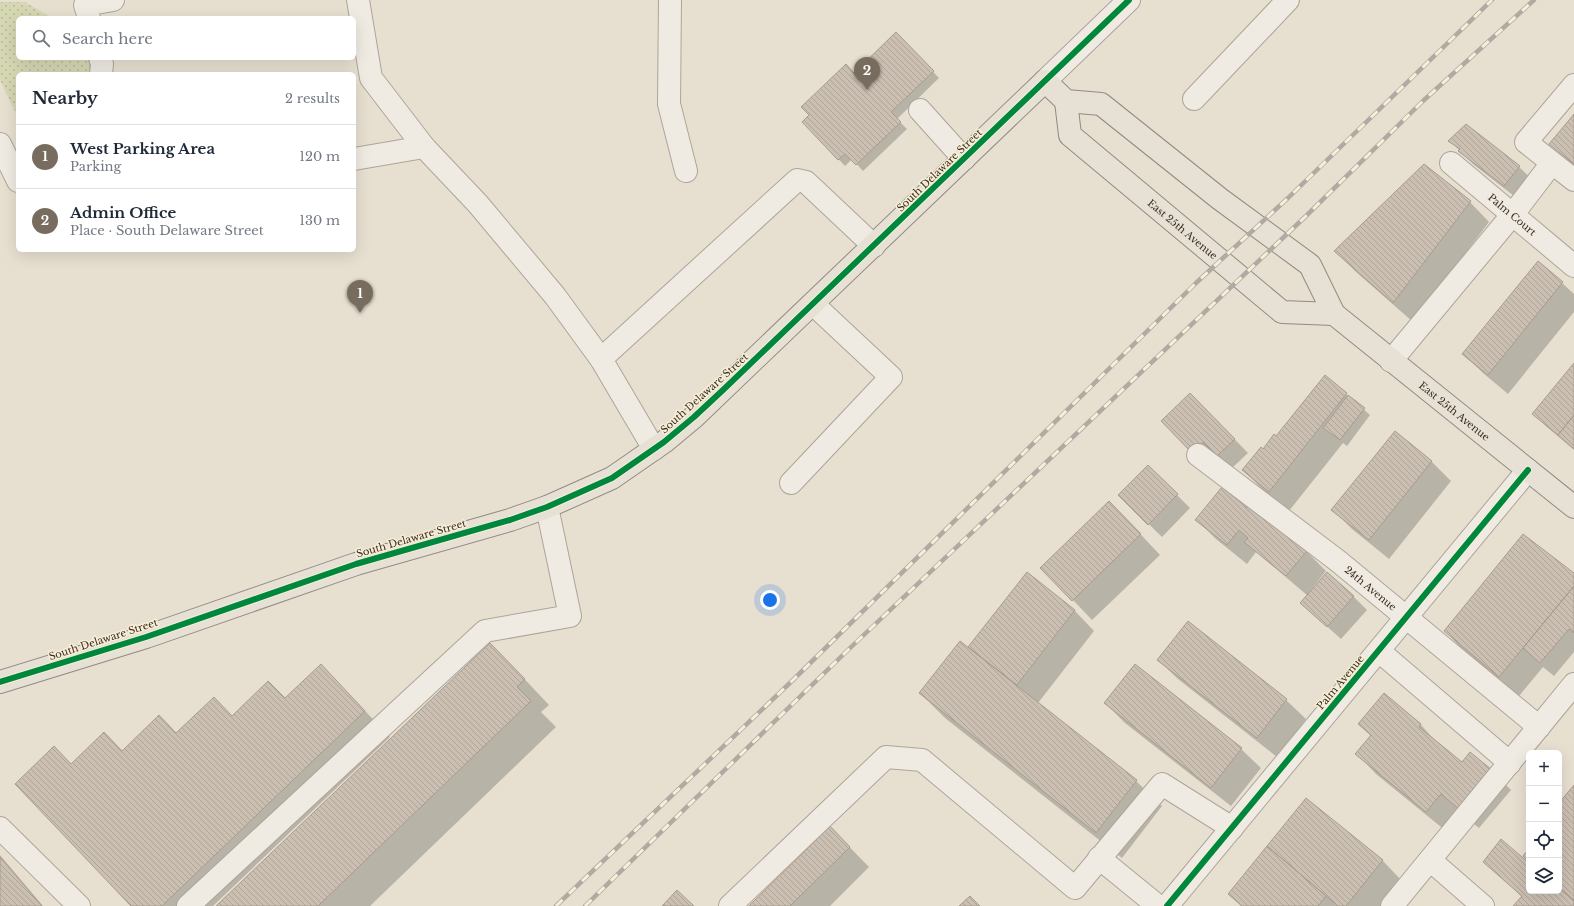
<!DOCTYPE html>
<html lang="en">
<head>
<meta charset="utf-8">
<style>
	:root { --surface:#fff; --page:#f2f2f3; --text:#1f2937; --muted:#747a83; --line:#e0e1e3; --accent:#786c5e }
	body { margin:0; font-family:"Libre Baskerville",serif; background:var(--page); color:var(--text) }
	.controls { position:absolute; right:12px; bottom:12px; display:grid; overflow:hidden; border-radius:6px; box-shadow:0 4px 16px #0002 }
	.controls button { width:36px; height:36px; display:grid; place-items:center; padding:0; border:0; border-bottom:1px solid var(--line); background:var(--surface); color:var(--text); font:20px sans-serif }
	.you { position:absolute; left:770px; top:600px; width:14px; height:14px; margin:-10px; border:3px solid #fff; border-radius:50%; background:#1a73e8; box-shadow:0 0 0 6px #1a73e833 }
	.badge { display:grid; place-items:center; width:26px; height:26px; border-radius:50%; background:var(--accent); color:#fff; font-size:13px; font-weight:700 }
	.pin { position:absolute; translate:-50% -33px; filter:drop-shadow(0 1px 2px #0008) }
	.pin::after { content:''; position:absolute; top:21px; width:14px; height:12px; background:inherit; clip-path:polygon(0 0,100% 0,50% 100%) }
	.list { margin:0; padding:0; list-style:none }
	h2 { display:flex; justify-content:space-between; align-items:center; height:52px; margin:0; padding:0 16px; font-size:17px }
	h2 small { font-size:13px; font-weight:400; color:var(--muted) }
	.list li { display:grid; grid-template-columns:26px 1fr auto; gap:12px; align-items:center; box-sizing:border-box; height:64px; padding:0 16px; border-top:1px solid var(--line) }
	.list b { display:block; font-size:15px; white-space:nowrap }
	.list p { margin:0; font-size:13px; white-space:nowrap; color:var(--muted) }
	.list em { font-size:13px; font-style:normal; color:var(--muted) }
	.icon { flex:none; width:22px; height:22px; fill:none; stroke:currentColor; stroke-width:2; stroke-linecap:round; stroke-linejoin:round }
	.map { position:relative; flex:none; width:1574px; height:906px; overflow:hidden }
	.search { position:absolute; background:var(--surface); box-shadow:0 4px 16px #0002; left:16px; top:16px; width:340px; height:44px; display:flex; align-items:center; gap:10px; box-sizing:border-box; padding:0 14px; border-radius:6px; color:var(--muted); font-size:15px }
	.panel { position:absolute; background:var(--surface); box-shadow:0 4px 16px #0002; left:16px; top:72px; width:340px; height:180px; border-radius:6px }
	.map>svg:first-child { display:block }
	.grass { fill:url(#grass-dots) }
	.shadow { fill:#0003 }
	.building { fill:url(#building-back-hatch); stroke:#a89c90 }
	.lines { fill:none; stroke-linecap:round; stroke-linejoin:round }
	.minor-casing { stroke:#ada599; stroke-width:24 }
	.major-casing { stroke:#928b80; stroke-width:24 }
	.minor { stroke:#efebe3; stroke-width:22 }
	.major { stroke:#e6e1d4; stroke-width:22 }
	.rail-casing { stroke:#afaaa2; stroke-width:4.5 }
	.rail { stroke:#f7eed8; stroke-width:3; stroke-dasharray:9; stroke-linecap:butt }
	.cycleway-casing { stroke:#f7eed8; stroke-width:8 }
	.cycleway { stroke:#00873e; stroke-width:6 }
	.labels { text-anchor:middle; stroke-width:3; stroke-linejoin:round; paint-order:stroke }
	.street-label { font-size:10px; fill:#3d2e20; stroke:#f7eed8 }
</style>
</head>
<body>
<div class="map">
<svg width="1574" height="906" viewBox="0 0 1574 906">
	<defs>
		<pattern id="grass-dots" width="8" height="8" patternUnits="userSpaceOnUse"><rect width="8" height="8" fill="#d6d7b3"/><path d="M2 2h.1M6 6h.1" fill="none" stroke="#b9b99a" stroke-width="1.8" stroke-linecap="round"/></pattern>
		<pattern id="building-back-hatch" width="6" height="6" patternUnits="userSpaceOnUse"><rect width="6" height="6" fill="#cbbfb2"/><path d="M-1 5l2 2M0 0l6 6M5-1l2 2" fill="none" stroke="#afa499"/></pattern>
	</defs>
	<rect width="100%" height="100%" fill="#e7e0d1"/>
	<!-- grass -->
	<path class="grass" d="M0,2H25L52,18H18V58H86L93,67V74H18V118L0,80Z"/>
	<!-- shadow -->
	<path class="shadow" d="M896,33L939,78L897,119L907,129L863,171L852,159L845,166L803,122Z
		M1574,115V167L1551,144Z
		M1450,141L1519,167L1533,180L1518,199L1473,164Z
		M1470,202L1489,222L1413,322L1355,271L1336,251Z
		M1562,283L1574,294V312L1508,394L1483,373L1463,354Z
		M1574,365V450L1547,427L1534,414Z
		M1325,376L1370,415L1347,446L1343,443L1289,511L1263,490L1243,470L1277,438Z
		M1203,407L1248,453L1231,469L1217,455L1206,465L1163,421Z
		M1431,461L1451,481L1389,559L1352,529L1333,510Z
		M1148,466L1190,508L1162,537L1119,495Z
		M1247,509L1306,551L1326,571L1310,591L1353,596L1367,610L1341,639L1301,603L1308,596L1256,552L1247,564L1216,539L1197,520Z
		M1129,522L1160,555L1092,620L1073,600Z
		M1027,574L1075,611L1094,631L1038,703L1136,781L1162,806L1122,858L945,718L920,693L975,654Z
		M1574,575V652L1554,676L1543,667L1519,696L1464,651L1445,631Z
		M1158,660L1286,700L1306,719L1277,757L1178,679Z
		M1135,665L1241,749L1261,768L1231,806L1125,723L1105,703Z
		M515,669L549,705L541,712L556,727L370,906H218Z
		M346,691L390,737L213,906H133L71,765L122,752L159,716L177,734L285,699Z
		M1359,724L1421,725L1439,745L1462,764L1491,770L1511,790L1479,828L1461,813L1446,831L1376,774L1357,754L1371,736Z
		M1574,786V906H1514L1522,897L1485,862L1529,864V891H1559V804Z
		M1306,799L1383,861L1402,881L1381,906H1241L1229,894Z
		M830,827L869,867L830,906H750Z
		M0,855L43,906H1L0,905Z"/>
	<!-- building -->
	<path class="building" d="M896,32L934,71L891,112L901,122L856,165L845,154L838,160L802,122L809,115L801,107L846,64L854,73Z
		M1574,114V164L1549,144Z
		M1466,124L1520,166L1504,186L1458,151L1460,149L1448,141Z
		M1424,164L1471,201L1393,303L1334,251Z
		M1538,261L1563,282L1488,375L1462,354Z
		M1574,363V415L1558,435L1532,414Z
		M1325,375L1347,393L1269,492L1242,470L1261,447L1263,449L1274,434L1276,436Z
		M1190,393L1235,439L1217,456L1203,442L1192,453L1161,421Z
		M1348,395L1365,408L1340,440L1323,428Z
		M1574,415V449L1558,435Z
		M1395,431L1432,461L1369,540L1331,510Z
		M1148,465L1178,494L1148,525L1118,495Z
		M1222,487L1247,508L1250,504L1307,551L1286,576L1244,542L1248,538L1239,530L1227,545L1195,520Z
		M1109,501L1141,534L1072,601L1040,568Z
		M1523,534L1574,573V586L1499,677L1444,631Z
		M1027,572L1075,610L1017,685L968,647Z
		M1327,572L1354,596L1327,627L1300,603Z
		M1574,586V633L1569,629L1540,663L1523,648Z
		M1188,621L1287,699L1257,738L1157,660Z
		M960,641L1137,780L1096,833L919,693Z
		M490,643L525,679L517,687L531,701L318,906H216Z
		M321,664L365,711L162,906H131L15,784L54,746L71,764L104,732L122,751L159,715L176,733L214,697L232,716L268,681L285,698Z
		M1135,664L1242,748L1211,788L1104,703Z
		M1384,693L1421,724L1419,727L1462,762L1470,752L1492,770L1459,809L1441,794L1426,812L1355,754L1371,735L1358,724Z
		M1574,785V900L1559,887V803Z
		M1306,798L1383,860L1346,906H1338L1267,846Z
		M830,826L850,847L790,906H749Z
		M1501,839L1529,863V891H1559V888L1574,901L1573,906H1513L1522,896L1483,862Z
		M1267,846L1326,896L1318,906H1242L1228,894Z
		M1529,849V862L1523,856Z
		M0,857L42,906H0Z
		M677,890L694,906H662Z
		M970,896L980,906H959Z"/>
	<g class="lines">
		<!-- minor casing -->
		<g class="minor-casing">
			<g id="minor">
				<path d="M358,0L371,78L424,147L478,204L555,296L601,359L654,449"/>
				<path d="M670,0L669,104L686,171"/>
				<path d="M89,18L85,5L113,0"/>
				<path d="M100,58L102,64L101,74"/>
				<path d="M1045,81L1129,0"/>
				<path d="M1574,85L1526,142L1574,180"/>
				<path d="M1194,99L1288,0"/>
				<path d="M920,110L964,159"/>
				<path d="M0,144L18,181"/>
				<path d="M354,159L424,147"/>
				<path id="s1" d="M1451,163L1574,266"/>
				<path d="M601,359L797,180L806,182L874,246"/>
				<path d="M1391,361L1513,214L1552,163"/>
				<path id="s2" d="M1198,455L1338,561L1539,727"/>
				<path d="M791,483L891,377L813,304"/>
				<path d="M1379,651L1510,763"/>
				<path d="M0,828L79,906"/>
				<path d="M1099,858L1158,906"/>
				<path d="M1430,860L1483,906"/>
				<path d="M188,906L485,631L570,616L547,507"/>
				<path d="M730,906L886,757L922,760L1075,888L1162,784L1232,828"/>
				<path d="M1167,906L1528,470"/>
				<path d="M1392,906L1574,684"/>
			</g>
		</g>
		<!-- major casing -->
		<g class="major-casing">
			<g id="major">
				<path id="s3" d="M1066,101L1070,135L1282,312L1334,314"/>
				<path id="s4" d="M0,682L146,637L356,564L510,520L547,507L612,478L664,442L694,417L1045,81L1066,101L1101,104L1220,199L1310,265L1334,314L1574,507"/>
			</g>
		</g>
		<!-- minor -->
		<use href="#minor" class="minor"/>
		<!-- major -->
		<use href="#major" class="major"/>
		<!-- rail casing -->
		<g class="rail-casing">
			<path id="rail" d="M556,906L793,680L1196,283L1288,198L1492,0
				M585,906L849,649L1305,217L1423,101L1534,0"/>
		</g>
		<!-- rail -->
		<use href="#rail" class="rail"/>
		<!-- cycleway casing -->
		<g class="cycleway-casing">
			<path id="cycleway" d="M0,682L146,637L356,564L510,520L547,507L612,478L664,442L694,417L723,390L1129,0
				M1167,906L1528,470"/>
		</g>
		<!-- cycleway -->
		<use href="#cycleway" class="cycleway"/>
	</g>
	<g class="labels">
		<!-- street labels -->
		<g class="street-label">
			<text transform="translate(939 170) rotate(-44)" y="4">South Delaware Street</text>
			<text dy="4" stroke="none"><textPath href="#s1" startOffset="80">Palm Court</textPath></text>
			<text dy="4" stroke="none"><textPath href="#s3" startOffset="181">East 25th Avenue</textPath></text>
			<text transform="translate(704 393) rotate(-42)" y="4">South Delaware Street</text>
			<text dy="4" stroke="none"><textPath href="#s4" startOffset="1771">East 25th Avenue</textPath></text>
			<text transform="translate(411 538) rotate(-16)" y="4">South Delaware Street</text>
			<text dy="4" stroke="none"><textPath href="#s2" startOffset="218">24th Avenue</textPath></text>
			<text transform="translate(103 639) rotate(-18)" y="4">South Delaware Street</text>
			<text transform="translate(1340 682) rotate(-50)" y="4">Palm Avenue</text>
		</g>
	</g>
</svg>
<div class="controls">
<button>+</button>
<button>−</button>
<button><svg class="icon" aria-label="locate" viewBox="0 0 24 24"><circle cx="12" cy="12" r="6"/><path d="M12 2v4M12 18v4M2 12h4M18 12h4"/></svg></button>
<button><svg class="icon" aria-label="layers" viewBox="0 0 24 24"><path d="M12 4l9 5-9 5-9-5zM3 14l9 5 9-5"/></svg></button>
</div>
<div class="you"></div>
<div class="pin badge" style="left:360px;top:313px">1</div>
<div class="pin badge" style="left:867px;top:90px">2</div>
<div class="search"><svg class="icon" aria-label="search" viewBox="0 0 24 24"><circle cx="10" cy="10" r="6"/><path d="M15 15l6 6"/></svg>Search here</div>
<section class="panel">
<h2>Nearby<small>2 results</small></h2>
<ul class="list">
<li><span class="badge">1</span><div><b>West Parking Area</b><p>Parking</p></div><em>120 m</em></li>
<li><span class="badge">2</span><div><b>Admin Office</b><p>Place · South Delaware Street</p></div><em>130 m</em></li>
</ul>
</section>
</div>
</body>
</html>
